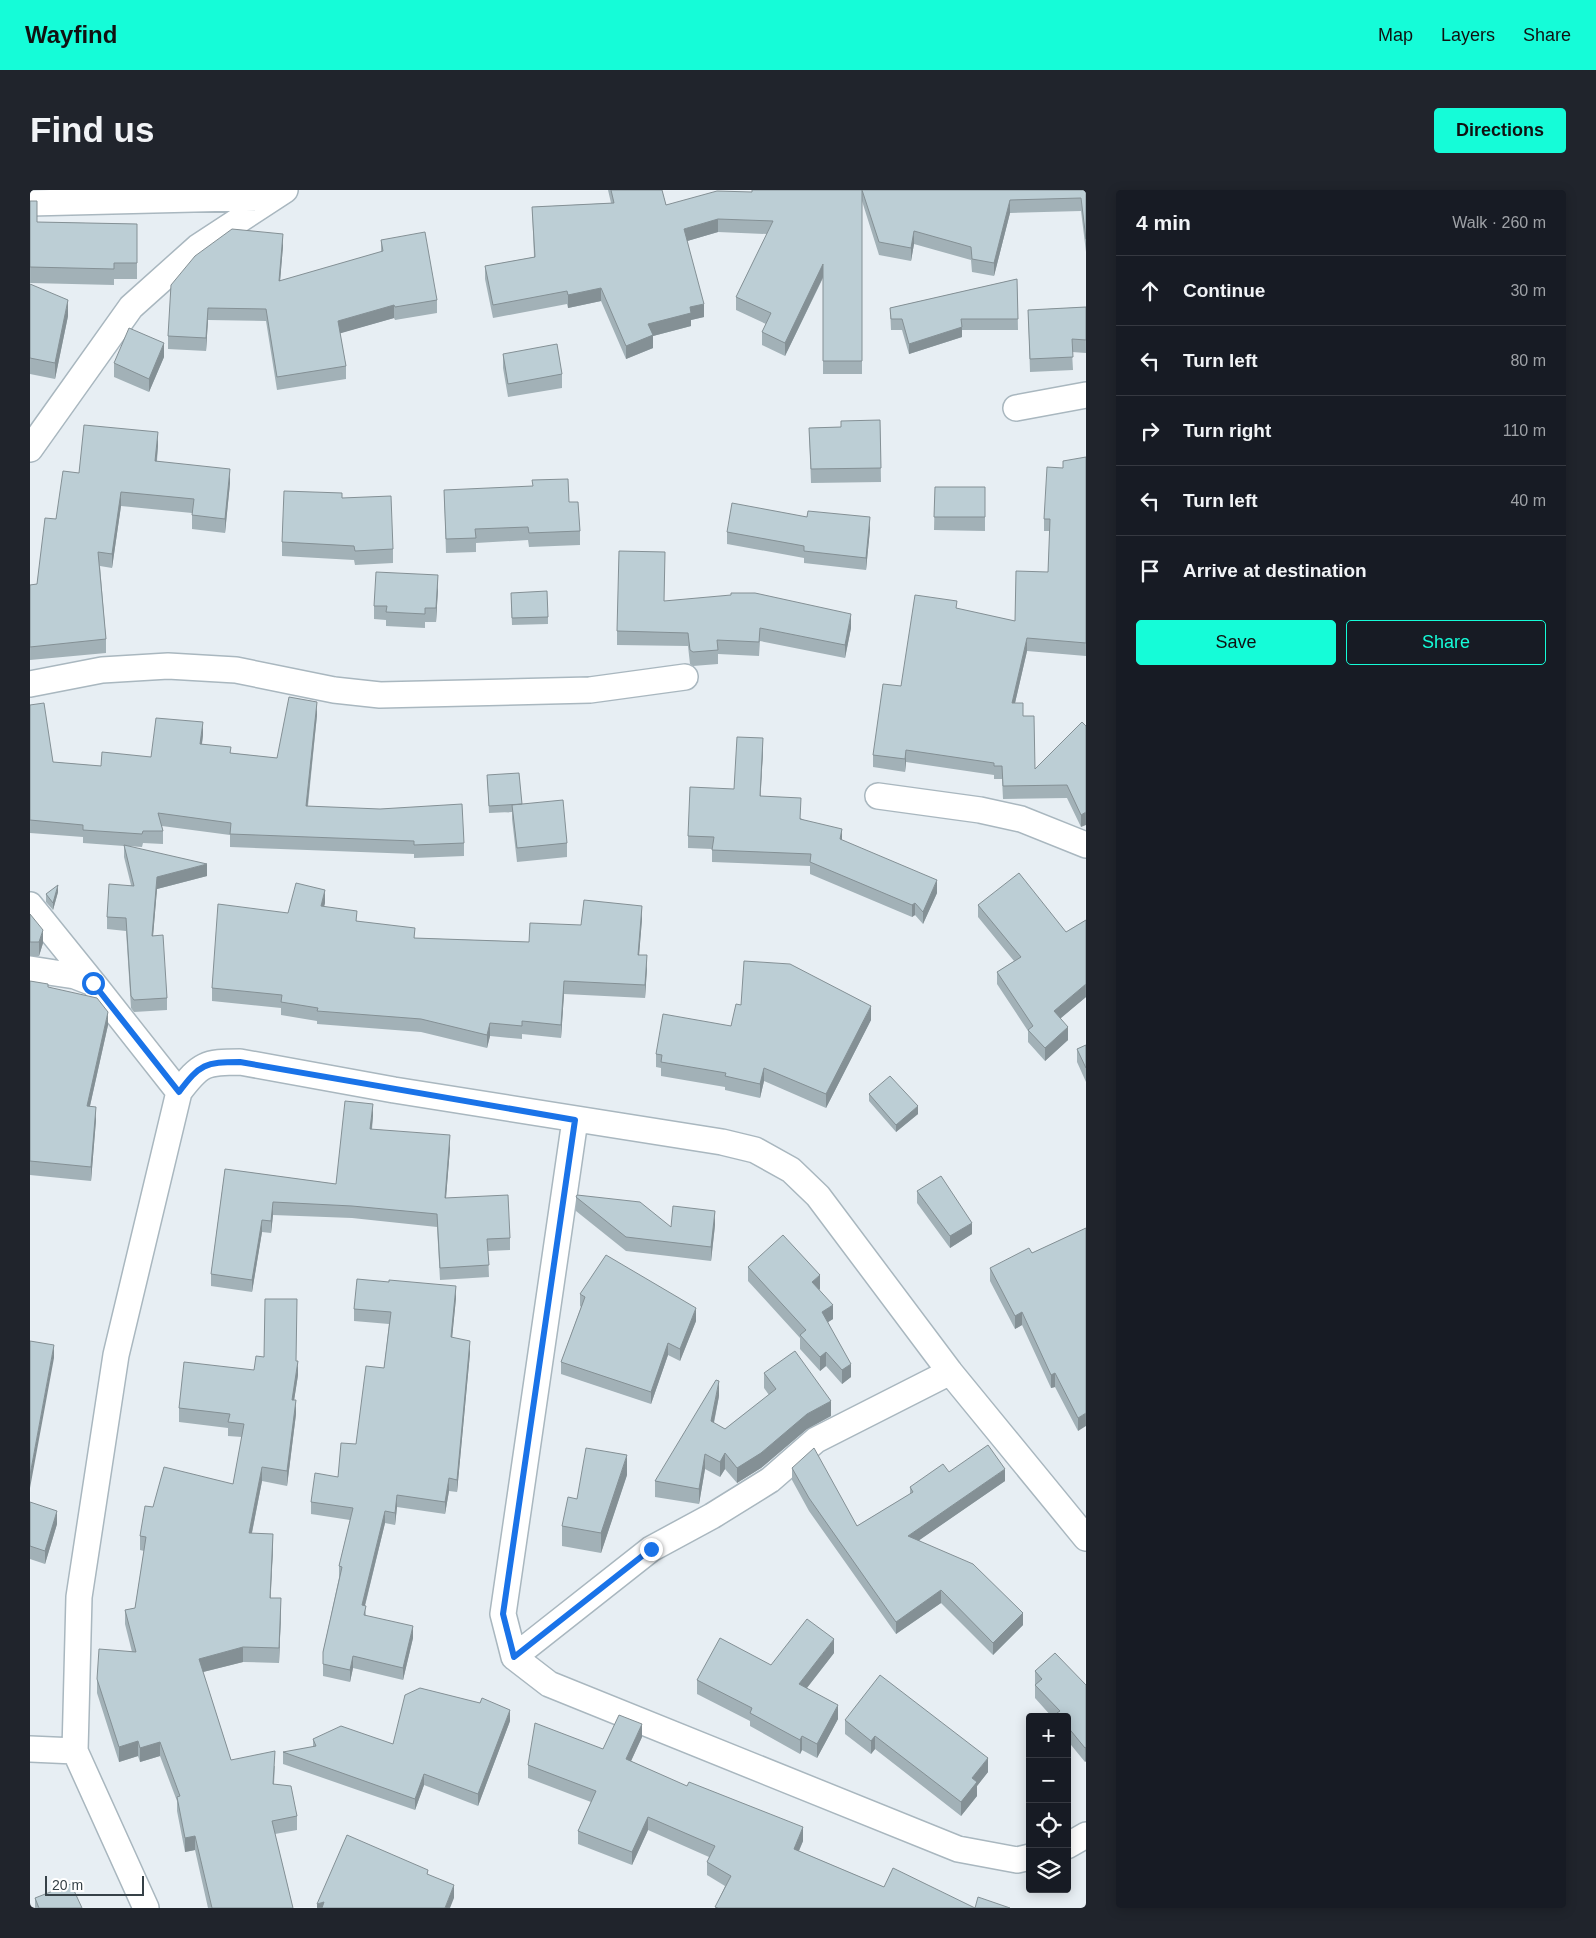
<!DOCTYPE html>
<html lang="en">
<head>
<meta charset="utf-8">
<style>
	:root { --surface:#171b24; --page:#20242c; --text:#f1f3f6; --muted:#9ea1a6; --line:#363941; --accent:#15fcd8 }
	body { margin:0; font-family:Helvetica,sans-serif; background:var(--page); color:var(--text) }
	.controls { position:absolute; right:15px; bottom:15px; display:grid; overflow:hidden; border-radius:5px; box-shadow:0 2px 12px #0003 }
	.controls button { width:45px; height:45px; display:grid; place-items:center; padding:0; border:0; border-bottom:1px solid var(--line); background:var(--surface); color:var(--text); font:25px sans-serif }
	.scale { position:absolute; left:15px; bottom:12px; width:99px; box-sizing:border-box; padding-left:5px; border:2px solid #364147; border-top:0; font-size:14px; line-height:18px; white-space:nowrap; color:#364147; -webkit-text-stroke:4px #fff; paint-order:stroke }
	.stop { position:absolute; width:15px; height:15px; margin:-11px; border:4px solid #1a73e8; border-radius:50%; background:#fff }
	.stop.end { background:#1a73e8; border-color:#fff; box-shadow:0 1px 5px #0008 }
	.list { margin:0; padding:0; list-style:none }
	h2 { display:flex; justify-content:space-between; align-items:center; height:65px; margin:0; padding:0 20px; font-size:21px }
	h2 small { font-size:16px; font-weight:400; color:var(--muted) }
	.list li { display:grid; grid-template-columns:32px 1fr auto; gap:15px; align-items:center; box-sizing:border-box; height:70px; padding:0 20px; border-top:1px solid var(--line) }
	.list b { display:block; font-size:19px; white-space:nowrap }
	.list em { font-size:16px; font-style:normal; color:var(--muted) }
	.actions { display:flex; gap:10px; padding:15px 20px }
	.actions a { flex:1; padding:11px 0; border:1px solid var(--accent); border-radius:5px; text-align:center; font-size:18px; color:var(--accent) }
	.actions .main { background:var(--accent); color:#111 }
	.icon { flex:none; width:28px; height:28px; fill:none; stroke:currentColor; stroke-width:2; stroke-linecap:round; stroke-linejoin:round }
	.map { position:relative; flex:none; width:1056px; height:1718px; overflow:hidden; border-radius:5px }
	header { display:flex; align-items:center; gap:30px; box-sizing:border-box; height:70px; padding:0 25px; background:var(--accent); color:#111 }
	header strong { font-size:24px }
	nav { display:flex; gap:28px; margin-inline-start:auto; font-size:18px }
	.intro { display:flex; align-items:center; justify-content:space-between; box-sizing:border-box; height:120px; padding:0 30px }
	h1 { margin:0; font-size:35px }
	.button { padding:12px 22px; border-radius:5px; background:var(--accent); color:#111; font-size:18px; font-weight:700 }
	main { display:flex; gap:30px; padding:0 30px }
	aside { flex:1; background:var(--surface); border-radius:5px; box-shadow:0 2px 12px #0003 }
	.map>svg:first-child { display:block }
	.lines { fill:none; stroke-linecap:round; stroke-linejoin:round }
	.minor-casing { stroke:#a9b7bf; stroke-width:28 }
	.minor { stroke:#fff; stroke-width:25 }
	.wall { fill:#a2b1b7 }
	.shaded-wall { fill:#849095 }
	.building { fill:#bcced5; stroke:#849095 }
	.route { stroke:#1a73e8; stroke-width:6 }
</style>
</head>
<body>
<header>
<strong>Wayfind</strong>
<nav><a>Map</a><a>Layers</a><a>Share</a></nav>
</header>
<div class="intro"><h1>Find us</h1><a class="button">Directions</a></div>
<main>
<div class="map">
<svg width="1056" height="1718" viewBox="0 0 1056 1718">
	<rect width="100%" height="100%" fill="#e7eef3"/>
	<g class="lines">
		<!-- minor casing -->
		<g class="minor-casing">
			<path id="minor" d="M0,13L244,7
				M986,218L1056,205
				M0,259L101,117L168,57L255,0
				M0,494L72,480L138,476L206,480L304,500L350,505L560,500L655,487
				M848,606L950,620L991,629L1056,655
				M0,715L63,793
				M0,779L45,786L63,793L149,902
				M545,930L473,1424L484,1467L519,1494L928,1659L987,1670L1000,1667
				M484,1467L621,1359L682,1326L740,1290L786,1250L920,1182
				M0,1559L45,1561
				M1037,1656L1056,1645
				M116,1718L45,1561L49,1407L86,1165L149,902C170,874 175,872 210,872L364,900L692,952L725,960L761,980L788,1006L920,1182L1056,1348"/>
		</g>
		<!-- minor -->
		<use href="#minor" class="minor"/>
	</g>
	<!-- wall -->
	<path class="wall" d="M578,0H632L636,15L722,2V0H1056V62L1051,21L980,23L964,86L942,82L941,70L884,54L881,71L849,65L832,11V184H793V88L755,166L732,155V142L736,134L706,120V107L737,44L688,42L657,51L674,127L661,130V136L623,146V158L596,169L571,111L538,118L537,114L463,128L455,89V76L504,67L502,17L581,13Z
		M0,11L7,32L107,34V89H84V95L0,93Z
		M351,50L407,110V123L365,130L364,128L310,143L316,176V189L247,200L236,131L178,130L176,161L138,159V146L253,56L250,91L351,62Z
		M987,89L988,140H932V147L879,164L872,140H861L860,118Z
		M0,94L38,126L25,189L0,184Z
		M1056,117V163L1042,162L1043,180L1000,182L998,120Z
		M473,164L532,184V198L478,207L473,178Z
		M134,167L119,202L84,187V173Z
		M850,230L851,292L781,293L779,238L811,237Z
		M128,256L127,271L200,293L195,343L162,339V323L91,316L82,378L70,376L76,449V463L0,470V395L7,394L26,329L49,283Z
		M1056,267V466L997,461L985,513L993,526L1005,579L1052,532L1051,637L1037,608L973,609L972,589H964V585L876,572L875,582L843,577V565L871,496L927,419L985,431L1018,382L1020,341H1014V329L1033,278Z
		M905,297H955V341L904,340Z
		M414,300L539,312L550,341V355L499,357L498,350L446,353V362L416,363Z
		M312,308L363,359V373L325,375L324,370L252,366V352Z
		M840,339L836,380L774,373V368L697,354V342Z
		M408,399L406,432H395V438L356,436V430L344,429V416Z
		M481,410L518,427V434L482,435Z
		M634,411L821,438L815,468L730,451L729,466L688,464V474L663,476L660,474L658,456L587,455V441Z
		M0,515L23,572L71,576L121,567L173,545L172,554L201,563L247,568L287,525L278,616L434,653V666L384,668V664L200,657V645L132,636L133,641V654L113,653L112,657L97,656L177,686L127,699L123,746L137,808V820L104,822L101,818L96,741L77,739V727L101,695L94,667V656L53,653V647L0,643Z
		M733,561L730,606L907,703L893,734L885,725L882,727L780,684V676L682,672V659L658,658V646L704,599Z
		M457,585L537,653V667L487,672L482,629V622L459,623Z
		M28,702L23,720L16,712V704Z
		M295,713L294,716L327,731L385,748L499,752L551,735L612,729L609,765L617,778L615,808L534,804L531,848L492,844V849L460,846L457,858L391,842L287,834V831L251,825V818L182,811V798L258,723Z
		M948,715L1036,742L1056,730V807L1030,828L1038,850L1015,871L998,852V841L967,794V782L984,771L948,727Z
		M0,724L13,753L9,766H0Z
		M0,780V791L18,798L78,835L60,916L66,930L61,991L0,985Z
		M711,815L841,830L796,918L734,891L730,908L695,900V897L631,886V878L626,877V864L701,836Z
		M1056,855V892L1047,872V859Z
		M839,904L888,924L866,942L839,911Z
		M343,926L342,940L420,958L416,1008L480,1048V1060L458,1061L459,1087L410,1090L407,1037L322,1028L243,1025L241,1043L232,1042L222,1102L181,1096V1084L195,979L306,994Z
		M887,1001L942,1044L920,1058L887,1013Z
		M546,1007L641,1037L685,1035L681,1071L596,1061L546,1021Z
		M1056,1038L1048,1241L1025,1197L1021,1198L992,1135L985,1139L960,1091V1078L1002,1063Z
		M718,1077L790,1099L789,1100L803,1129L798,1132L821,1187L812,1194L796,1176L790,1181L770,1159V1148L718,1091Z
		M550,1104L666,1131L650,1171L638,1165L621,1214L531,1184V1172L551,1117L550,1116Z
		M426,1108L422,1147L440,1163L427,1302L419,1301L415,1324L367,1317L365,1335L355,1333L335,1416L336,1426L383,1448L373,1490L323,1478L320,1492L293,1486V1462L309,1388V1376L320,1330L281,1324V1312L308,1287L326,1254L354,1178L359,1134L324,1131V1119Z
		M266,1171L268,1185L264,1210L266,1224L257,1296L232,1291L222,1343L243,1358L240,1408L251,1423L249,1473L213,1472L173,1482L201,1570L245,1576L244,1594L267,1626V1640L245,1644L263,1718H178L165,1660L155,1662L147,1621V1611L130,1566L110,1572L108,1566L89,1572L67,1503V1489L102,1462L95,1434V1420L105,1418L114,1361L110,1360V1346L123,1317L203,1294L212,1247L198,1246V1238L149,1232V1218L224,1180Z
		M734,1183L801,1226L777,1239L731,1278L707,1293L695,1279L690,1287L675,1279L669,1314L625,1307V1291L689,1206L684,1233L695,1239L739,1205L734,1198Z
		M762,1278L827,1336L880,1304V1297L919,1282L975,1291L889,1350L993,1435L963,1465L911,1413L866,1444L779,1321L762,1290Z
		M597,1285L571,1363L532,1356V1336L547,1309Z
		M0,1312L27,1334L15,1374L0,1369Z
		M804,1463L777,1498L808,1529L787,1568L772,1560L770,1564L720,1536V1531L667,1504V1490L741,1475Z
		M1005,1481L1056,1495V1571L1055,1572L1037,1550V1527H1022L1005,1508Z
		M815,1530L958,1582L947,1596V1606L931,1626L845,1559L841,1564L815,1544Z
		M480,1531L448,1616L394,1595L385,1620L253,1574V1562L283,1557V1549L363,1554Z
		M612,1547L601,1571L773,1651L769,1661L854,1697L945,1718H980H685L695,1696L677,1685V1672L679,1667L618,1640L602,1675L548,1654V1641L561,1612L498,1588V1575L573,1559Z
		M5,1708L52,1718H5Z"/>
	<!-- shaded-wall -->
	<path class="shaded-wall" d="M980,10V23L964,86V73Z
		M688,29V42L654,52V39Z
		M884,41V54L881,71V58Z
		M253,44V56L249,104V91Z
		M793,74V87L755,166V153Z
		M571,98V111L538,118V105Z
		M38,110V126L25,189V173Z
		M674,114V127L661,130V136L623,146V158L596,169V156L618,134L660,117Z
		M364,115V128L308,144V131Z
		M178,118V130L176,161V148Z
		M932,137V147L879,164V154Z
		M134,153V167L119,202V189Z
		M128,242V256L125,285V271Z
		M200,279V293L195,343V329Z
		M91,302V316L82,378V364Z
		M840,327V339L836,380V368Z
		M408,385V399L406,432V418Z
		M821,424V438L815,468V455Z
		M997,448V461L982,526V513Z
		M287,512V525L276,629V616Z
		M173,532V545L170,567V554Z
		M733,548V561L730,618V606Z
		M876,560V572L875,582V569Z
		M1056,622V635L1051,637V625Z
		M812,639V651L810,649Z
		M177,674V686L127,699L122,758V746L127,687Z
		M907,690V703L893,734V722Z
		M28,695V702L23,720V713Z
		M295,700V713L291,729V716Z
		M885,713V725L882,727V715Z
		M612,716V729L608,778V765Z
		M13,740V753L9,766V752Z
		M617,765V778L615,808V795Z
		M534,791V804L531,848V835Z
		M1056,794V807L1024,834V821Z
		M841,816V830L796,918V904Z
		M78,822V835L57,929V916Z
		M460,833V846L457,858V845Z
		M1038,837V850L1015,871V858Z
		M734,878V891L730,908V894Z
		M343,914V926L340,952V939Z
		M888,916V924L866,942V935Z
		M66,917V930L61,991V977Z
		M420,945V958L415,1020V1008Z
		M243,1012V1025L241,1043V1031Z
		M685,1021V1035L681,1071V1057Z
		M232,1030V1042L222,1102V1090Z
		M942,1033V1044L920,1058V1046Z
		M790,1085V1099L782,1106V1092Z
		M426,1096V1108L421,1159V1147Z
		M803,1115V1129L792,1136V1122Z
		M666,1118V1131L650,1171V1159Z
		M992,1122V1135L985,1139V1126Z
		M440,1151V1163L427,1302V1290Z
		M638,1153V1165L621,1214V1202Z
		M24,1155V1168L0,1298V1285Z
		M796,1162V1176L790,1181V1167Z
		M268,1171V1185L262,1224V1210Z
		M821,1174V1187L812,1194V1180Z
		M1025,1183V1197L1021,1198V1185Z
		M689,1191V1206L681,1246V1231Z
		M266,1210V1224L257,1296V1281Z
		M801,1211V1226L777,1239L731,1278L707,1293V1278L777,1224Z
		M1056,1223V1236L1048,1241V1228Z
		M695,1263V1279L690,1287V1272Z
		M675,1264V1279L669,1314V1299Z
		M597,1265V1285L571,1363V1343Z
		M232,1277V1291L219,1357V1343Z
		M975,1279V1291L878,1358V1346Z
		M419,1288V1301L415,1324V1312Z
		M367,1305V1317L365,1335V1323Z
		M27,1321V1334L15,1374V1361Z
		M355,1321V1333L332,1427V1415Z
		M243,1344V1358L240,1422V1408Z
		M911,1400V1413L866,1444V1432Z
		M251,1408V1423L249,1473V1458Z
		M993,1423V1435L963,1465V1453Z
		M383,1436V1448L373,1490V1478Z
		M804,1449V1463L769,1508V1494Z
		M213,1457V1472L169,1483V1469Z
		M323,1466V1478L320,1492V1480Z
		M808,1515V1529L787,1568V1554Z
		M480,1520V1531L448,1616V1604Z
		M612,1534V1547L596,1582V1569Z
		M772,1546V1560L770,1564V1550Z
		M845,1546V1559L841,1564V1551Z
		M108,1551V1566L89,1572V1557Z
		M130,1552V1566L110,1572V1558Z
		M1056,1557V1571L1055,1572V1558Z
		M958,1568V1582L947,1596V1606L931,1626V1612L942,1588Z
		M394,1584V1595L385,1620V1609Z
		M618,1627V1640L602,1675V1662Z
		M773,1637V1651L764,1672V1659Z
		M165,1646V1660L155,1662V1648Z
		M424,1695V1708L420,1718H415Z
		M294,1712V1718H287V1714Z"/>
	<!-- building -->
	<path class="building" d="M581,0H632L636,15L687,1L722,2V0H832V171H793V74L755,153L732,142L741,123L706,107L743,31L688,29L654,39L674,114L660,117L661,123L618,134L623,145L596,156L571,98L538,105L537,101L463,115L455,76L505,67L502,17L584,13Z
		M832,0H1056V49L1051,8L980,10L964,73L942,69L941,57L884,41L881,58L849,52Z
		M0,11H7V32L107,34V73H84V79L0,77Z
		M202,39L253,44L249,91L353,61L351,50L395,42L407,110L365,117L364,115L308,131L316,176L247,187L236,119L178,118L176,148L138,146L141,95L165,66Z
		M987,89L988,129H931L932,137L879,154L872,129H861L860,118Z
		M0,94L38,110L25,173L0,168Z
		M1056,117V150L1042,149L1043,167L1000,169L998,120Z
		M99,138L134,153L119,189L84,173Z
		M527,154L532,184L478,194L473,164Z
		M850,230L851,278L781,279L779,238L811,237V231Z
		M54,235L128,242L125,271L200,279L195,329L162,325L164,309L91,302L82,364L68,362L76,449L0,457V395L7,394L15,328L26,329L33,281L49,283Z
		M1056,267V453L997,448L982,513H993V526H1004L1005,579L1052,532L1056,536V622L1051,625L1037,595L973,596L972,576H964V573L876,560L875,569L843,565L853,494L871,496L885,405L927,411L926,418L985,431L986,381L1018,382L1020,329H1014L1017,277L1033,278V271Z
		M538,289L539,312H548L550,341L499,343L498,337L445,339L446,348L416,349L414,300L503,296L502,290Z
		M905,297H955V327H904Z
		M254,301L312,303V308L361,306L363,359L325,361L324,356L252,352Z
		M702,313L777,327L778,321L840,327L836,368L774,361V356L697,342Z
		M589,361L635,362L634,411L701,405V403H725L821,424L815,455L730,438L729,452L687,450L688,460L663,462L660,460L658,443L587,441Z
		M346,382L408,385L406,418H395V424L356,422L357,416H344Z
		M517,401L518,427L482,428L481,403Z
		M259,507L287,512L276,616L350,619L432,614L434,653L384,655V651L200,644L201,633L128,623L133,641H113L112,644L53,640V635L0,630V515L14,513L23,572L71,576L72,562L121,567L126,528L173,532L170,554L201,557L200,563L247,568Z
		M707,547L733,548L730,606L771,608L770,629L812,639L810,649L907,690L893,722L885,713L882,715L780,672L781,664L682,660L684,647L658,646L660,597L704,599Z
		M489,583L492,614L459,616L457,585Z
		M533,610L537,653L487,658L482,615Z
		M94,655L177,674L127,687L122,746L133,745L137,808L104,810L101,806L96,728L77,727L79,694L104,696Z
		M989,683L1036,742L1056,730V794L1024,821L1038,837L1015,858L998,840L1003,836L967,782L991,767L948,715Z
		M266,693L295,700L291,716L327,721L326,731L385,738L384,748L499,752L500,733L551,735L554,710L612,716L608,765H617L615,795L534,791L531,835L492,831V836L460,833L457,845L391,829L287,821L288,818L251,812L252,805L182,798L188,714L258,723Z
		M28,695L23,713L16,704Z
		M0,724L13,740L9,752H0Z
		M714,771L760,774L841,816L796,904L734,878L730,894L695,886L696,883L631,872L632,865L626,864L633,824L701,836L706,814L711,815Z
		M0,791L18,794V797L67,808L78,822L57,916L66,917L61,977L0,971Z
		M1056,855V878L1047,859Z
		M860,886L888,916L866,935L839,904Z
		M315,911L343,914L340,939L420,945L415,1008L478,1005L480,1048L457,1049L459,1075L410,1078L407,1024L322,1016L243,1012L241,1031L232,1030L222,1090L181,1084L195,979L306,994Z
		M911,986L942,1033L920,1046L887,1001Z
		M547,1005L610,1012L641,1037L643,1016L685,1021L681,1057L596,1047L546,1007Z
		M1056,1038V1223L1048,1228L1025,1183L1021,1185L992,1122L985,1126L960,1078L999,1058L1002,1063Z
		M753,1045L790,1085L782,1092L803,1115L792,1122L821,1174L812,1180L796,1162L790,1167L770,1145L776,1140L718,1077Z
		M576,1065L666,1118L650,1159L638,1153L621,1202L531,1172L555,1107L550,1104Z
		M327,1089L359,1092V1090L426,1096L421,1147L440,1151L427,1290L419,1288L415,1312L367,1305L365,1323L355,1321L332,1415L336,1416L334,1425L383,1436L373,1478L323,1466L320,1480L293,1474V1462L312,1377L309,1376L323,1318L281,1312L285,1283L308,1287L311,1253L326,1254L336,1176L354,1178L361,1122L324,1119Z
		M235,1109H267L266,1171H268L262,1210H266L257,1281L232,1277L219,1343L243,1344L240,1408H251L249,1458L213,1457L169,1469L201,1570L245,1561L243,1594L261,1596L267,1626L242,1631L263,1718H182L165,1646L155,1648L147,1607L150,1606L130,1552L110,1558L108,1551L89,1557L67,1489L69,1459L106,1462L95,1420L105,1418L116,1347L110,1346L115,1316L123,1317L134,1277L203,1294L214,1234L198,1232L200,1224L149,1218L154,1172L224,1180L226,1166L234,1167Z
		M0,1151L24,1155L0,1285Z
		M765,1161L801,1211L777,1224L731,1263L707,1278L695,1263L690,1272L675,1264L669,1299L625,1291L686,1190L689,1191L681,1231L695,1239L746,1199L734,1183Z
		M958,1255L975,1279L878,1346L943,1374L993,1423L963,1453L911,1400L866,1432L779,1308L762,1278L784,1258L827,1336L883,1302L880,1297L913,1274L919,1282Z
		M556,1258L597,1265L571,1343L532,1336L538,1307L547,1309Z
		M0,1312L27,1321L15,1361L0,1356Z
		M777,1429L804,1449L769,1494L808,1515L787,1554L772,1546L770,1550L720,1523L722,1518L667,1490L690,1448L741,1475Z
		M1025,1463L1056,1495V1557L1055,1558L1037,1536V1527H1030L1027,1523L1030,1521L1005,1495L1012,1489L1005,1481Z
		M850,1485L958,1568L942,1588L947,1592L931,1612L845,1546L841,1551L815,1530Z
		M390,1498L450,1513L452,1508L480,1520L448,1604L394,1584L385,1609L253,1562L286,1556L283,1549L311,1536L363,1554L375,1505Z
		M589,1525L612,1534L596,1569L657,1596L659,1592L773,1637L764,1659L854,1697L863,1678L945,1718L948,1707L980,1718H688L685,1717L701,1686L677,1672L685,1656L618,1627L602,1662L548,1641L566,1601L498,1575L505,1533L573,1559Z
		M317,1645L398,1680L397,1684L424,1695L415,1718H292L294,1712L287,1714Z
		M41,1694L52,1718H9L5,1708Z"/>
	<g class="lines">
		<!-- route -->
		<path class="route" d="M63,793L149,902C170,874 175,872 210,872L545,930L473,1424L484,1467L621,1359"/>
	</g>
</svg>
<div class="controls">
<button>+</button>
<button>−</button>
<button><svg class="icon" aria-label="locate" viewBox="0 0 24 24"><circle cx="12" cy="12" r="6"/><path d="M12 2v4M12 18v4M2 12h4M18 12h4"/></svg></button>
<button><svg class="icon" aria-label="layers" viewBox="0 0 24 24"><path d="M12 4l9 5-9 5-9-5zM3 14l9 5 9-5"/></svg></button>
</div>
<div class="scale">20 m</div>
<div class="stop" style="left:63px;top:793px"></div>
<div class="stop end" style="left:621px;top:1359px"></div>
</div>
<aside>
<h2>4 min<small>Walk · 260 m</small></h2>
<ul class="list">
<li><svg class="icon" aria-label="ahead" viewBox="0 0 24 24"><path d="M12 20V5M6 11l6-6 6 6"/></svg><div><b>Continue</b></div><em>30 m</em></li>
<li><svg class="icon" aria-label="left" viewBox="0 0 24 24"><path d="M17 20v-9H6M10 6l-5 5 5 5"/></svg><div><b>Turn left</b></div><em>80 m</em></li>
<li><svg class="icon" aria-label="right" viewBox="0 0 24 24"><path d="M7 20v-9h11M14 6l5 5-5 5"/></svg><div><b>Turn right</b></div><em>110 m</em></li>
<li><svg class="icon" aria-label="left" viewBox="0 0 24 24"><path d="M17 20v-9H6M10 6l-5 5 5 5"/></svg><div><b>Turn left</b></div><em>40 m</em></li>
<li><svg class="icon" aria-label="arrive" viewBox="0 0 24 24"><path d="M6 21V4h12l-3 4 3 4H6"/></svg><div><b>Arrive at destination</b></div></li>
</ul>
<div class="actions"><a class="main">Save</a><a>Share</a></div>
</aside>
</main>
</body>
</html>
